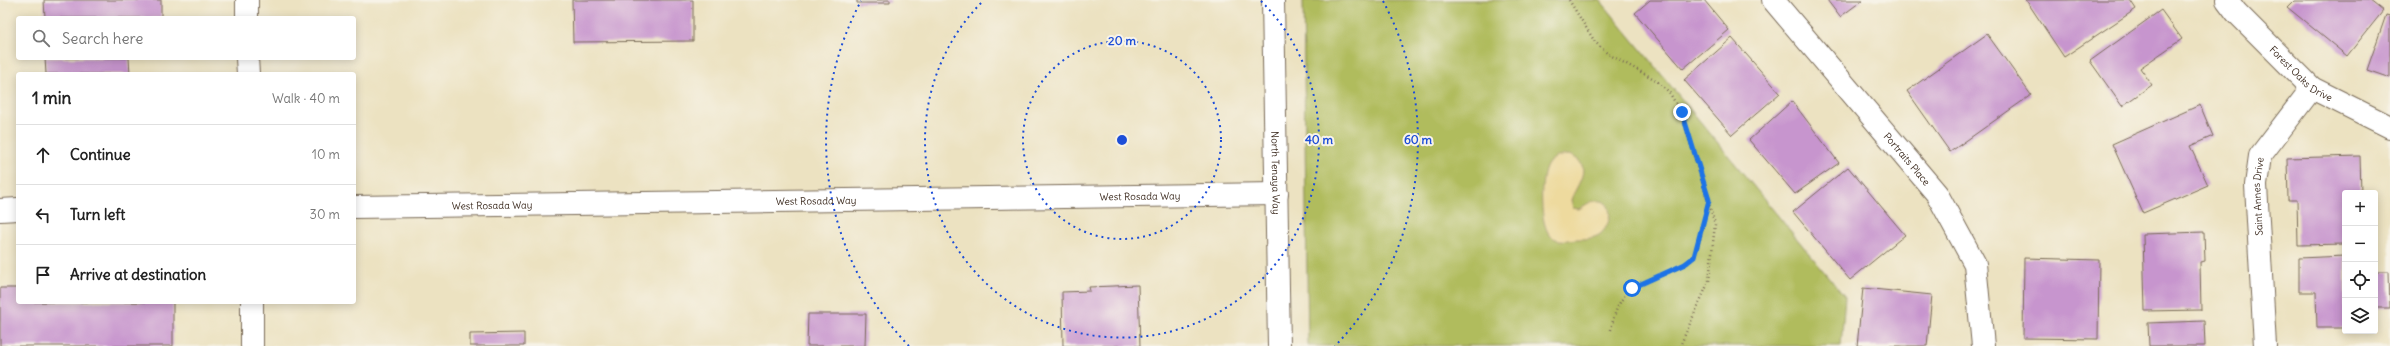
<!DOCTYPE html>
<html lang="en">
<head>
<meta charset="utf-8">
<style>
	:root { --surface:#fff; --page:#f6f6f6; --text:#222; --muted:#767676; --line:#e0e0e0 }
	body { margin:0; font-family:Delius,sans-serif; background:var(--page); color:var(--text) }
	.controls { position:absolute; right:12px; bottom:12px; display:grid; overflow:hidden; border-radius:4px; box-shadow:0 2px 10px #0003 }
	.controls button { width:36px; height:36px; display:grid; place-items:center; padding:0; border:0; border-bottom:1px solid var(--line); background:var(--surface); color:var(--text); font:20px sans-serif }
	.stop { position:absolute; width:12px; height:12px; margin:-9px; border:3px solid #1a73e8; border-radius:50%; background:#fff }
	.stop.end { background:#1a73e8; border-color:#fff; box-shadow:0 1px 4px #0008 }
	.list { margin:0; padding:0; list-style:none }
	h2 { display:flex; justify-content:space-between; align-items:center; height:52px; margin:0; padding:0 16px; font-size:17px }
	h2 small { font-size:13px; font-weight:400; color:var(--muted) }
	.list li { display:grid; grid-template-columns:26px 1fr auto; gap:12px; align-items:center; box-sizing:border-box; height:60px; padding:0 16px; border-top:1px solid var(--line) }
	.list b { display:block; font-size:15px; white-space:nowrap }
	.list em { font-size:13px; font-style:normal; color:var(--muted) }
	.icon { flex:none; width:22px; height:22px; fill:none; stroke:currentColor; stroke-width:2; stroke-linecap:round; stroke-linejoin:round }
	.map { position:relative; flex:none; width:2390px; height:346px; overflow:hidden }
	.search { position:absolute; background:var(--surface); box-shadow:0 2px 10px #0003; left:16px; top:16px; width:340px; height:44px; display:flex; align-items:center; gap:10px; box-sizing:border-box; padding:0 14px; border-radius:4px; color:var(--muted); font-size:15px }
	.panel { position:absolute; background:var(--surface); box-shadow:0 2px 10px #0003; left:16px; top:72px; width:340px; height:232px; border-radius:4px }
	.map>svg:first-child { display:block }
	.green { fill:#b0bc5d; stroke:#76733e }
	.sand { fill:#eeda9e; stroke:#94825e }
	.building { fill:#c795ce }
	.lines { fill:none; stroke-linecap:round; stroke-linejoin:round }
	.minor-casing { stroke:#796a57; stroke-width:24 }
	.tertiary-casing { stroke:#796a57; stroke-width:24 }
	.path { stroke:#796a57; stroke-width:2.5; stroke-dasharray:1 3; stroke-linecap:butt }
	.minor { stroke:#fff; stroke-width:22 }
	.tertiary { stroke:#fff; stroke-width:22 }
	.route { stroke:#1a73e8; stroke-width:5 }
	.ring { fill:none; stroke:#1d4ed8; stroke-width:2; stroke-dasharray:2 4 }
	.labels { text-anchor:middle; stroke-width:4; stroke-linejoin:round; paint-order:stroke }
	.street-label { font-size:10px; fill:#3b2a1e; stroke:#f7f3e8 }
	.centre { fill:#1d4ed8; stroke:#f7f3e8; stroke-width:2 }
	.ring-label { font-size:12px; text-anchor:middle; font-weight:bold; fill:#1d4ed8; stroke:#f7f3e8; stroke-width:4; stroke-linejoin:round; paint-order:stroke }
</style>
</head>
<body>
<div class="map">
<svg width="2390" height="346" viewBox="0 0 2390 346">
	<rect width="100%" height="100%" fill="#f7f3e8"/>
	<filter id="ink" filterUnits="userSpaceOnUse"><feTurbulence type="fractalNoise" baseFrequency=".025" numOctaves="2"/><feDisplacementMap in="SourceGraphic" scale="8" xChannelSelector="R" yChannelSelector="G"/><feConvolveMatrix kernelMatrix="1 2 1 2 8 2 1 2 1" color-interpolation-filters="sRGB"/></filter>
	<filter id="wash" filterUnits="userSpaceOnUse"><feTurbulence type="fractalNoise" baseFrequency=".012" numOctaves="4" result="noise"/><feDisplacementMap in="SourceGraphic" scale="16" xChannelSelector="R" yChannelSelector="G"/><feGaussianBlur stdDeviation="0.9" result="paint"/><feColorMatrix in="noise" values="0 0 0 0 0 0 0 0 0 0 0 0 0 0 0 0 0 1.4 0 .05"/><feComposite in="paint" operator="in"/></filter>
	<g filter="url(#wash)">
		<rect width="100%" height="100%" fill="#ece2c1"/>
		<!-- green -->
		<path class="green" d="M1303,0H1600L1845,297L1841,346H1308Z"/>
		<!-- sand -->
		<path class="sand" d="M1569,155C1596,165 1576,185 1571,200L1573,208L1579,209C1584,206 1590,201 1596,201C1616,198 1612,229 1597,236C1591,239 1583,239 1576,239C1568,240 1559,242 1552,237C1539,229 1539,176 1548,164C1553,157 1561,156 1569,155Z"/>
		<g id="blocks">
			<!-- building -->
			<path class="building" d="M44,0H161V18H45Z
				M572,0H693V41L573,42Z
				M857,0H890V3H857Z
				M1650,0H1704L1729,30L1683,69L1635,13Z
				M1827,0H1863L1840,17Z
				M2026,0H2130L2136,9L2064,57Z
				M2294,0H2369L2383,11L2347,56L2287,7Z
				M2161,10L2182,39L2140,68L2152,85L2122,106L2090,61Z
				M2386,15L2390,16V78L2367,70Z
				M1987,34L2031,95L1950,152L1907,91Z
				M1732,38L1780,93L1732,135L1684,80Z
				M45,58H129L130,74H46Z
				M1792,101L1839,163L1795,194L1749,140Z
				M2200,105L2213,136L2190,146L2208,185L2143,213L2112,144Z
				M2360,156L2361,193H2345V244L2298,245L2297,200H2288L2287,158Z
				M1848,167L1905,235L1850,280L1793,212Z
				M2204,232L2205,261L2200,262L2201,310L2145,311L2143,234Z
				M2345,256V328H2317L2316,292H2299V258Z
				M2024,258L2099,260L2098,339L2023,338Z
				M2375,272H2389L2390,308H2375Z
				M1138,285L1140,346H1063L1062,292L1090,291L1089,287Z
				M0,288H18V302H173V346H0Z
				M1863,288L1932,295L1927,346H1857Z
				M808,314H866L865,346H807Z
				M2204,321L2205,346H2149L2148,323Z
				M524,333V346H470V334Z"/>
		</g>
	</g>
	<g filter="url(#ink)">
		<use href="#blocks" fill-opacity="0" stroke="#796a57" stroke-width="1"/>
		<g class="lines">
			<!-- minor casing -->
			<g class="minor-casing">
				<g id="minor">
					<path d="M247,0V18"/>
					<path id="s1" d="M1773,0L1937,194L1975,264L1983,346"/>
					<path id="s2" d="M2227,0L2236,12L2312,88L2390,127"/>
					<path d="M247,58L248,74"/>
					<path id="s3" d="M354,207L1277,194"/>
					<path d="M0,210L18,209"/>
					<path d="M252,302V346"/>
					<path id="s4" d="M2265,346L2256,185L2260,156L2312,88"/>
				</g>
			</g>
			<!-- tertiary casing -->
			<g class="tertiary-casing">
				<g id="tertiary">
					<path id="s5" d="M1273,0L1279,346"/>
				</g>
			</g>
			<!-- path -->
			<path class="path" d="M1569,0L1595,42L1608,54L1656,80L1669,92L1681,112L1715,224L1709,281L1680,346
				M1611,330C1619,286 1637,286 1673,270C1680,267 1689,264 1693,257C1700,247 1705,213 1709,200"/>
			<!-- minor -->
			<use href="#minor" class="minor"/>
			<!-- tertiary -->
			<use href="#tertiary" class="tertiary"/>
		</g>
	</g>
	<g class="lines" filter="url(#ink)">
		<!-- route -->
		<path class="route" d="M1632,288L1685,264L1694,257L1709,200L1682,112"/>
	</g>
	<!-- distance rings -->
	<g class="ring">
		<circle cx="1122" cy="140" r="99"/>
		<path d="M1261 1A197 197 0 1 1 983 1"/>
		<path d="M909 346A296 296 0 0 1 861 1M1383 1A296 296 0 0 1 1335 346"/>
	</g>
	<g class="labels">
		<!-- street labels -->
		<g class="street-label">
			<text dy="4" stroke="none"><textPath href="#s2" startOffset="105">Forest Oaks Drive</textPath></text>
			<text dy="4" stroke="none"><textPath href="#s1" startOffset="208">Portraits Place</textPath></text>
			<text dy="4" stroke="none"><textPath href="#s5" startOffset="173">North Tenaya Way</textPath></text>
			<text dy="4" stroke="none"><textPath href="#s3" startOffset="786">West Rosada Way</textPath></text>
			<text dy="4" stroke="none"><textPath href="#s4" startOffset="150">Saint Annes Drive</textPath></text>
			<text dy="4" stroke="none"><textPath href="#s3" startOffset="462">West Rosada Way</textPath></text>
			<text dy="4" stroke="none"><textPath href="#s3" startOffset="138">West Rosada Way</textPath></text>
		</g>
	</g>
	<circle cx="1122" cy="140" r="6" class="centre"/>
	<g class="ring-label">
		<text x="1122" y="45">20 m</text>
		<text x="1319" y="144">40 m</text>
		<text x="1418" y="144">60 m</text>
	</g>
</svg>
<div class="controls">
<button>+</button>
<button>−</button>
<button><svg class="icon" aria-label="locate" viewBox="0 0 24 24"><circle cx="12" cy="12" r="6"/><path d="M12 2v4M12 18v4M2 12h4M18 12h4"/></svg></button>
<button><svg class="icon" aria-label="layers" viewBox="0 0 24 24"><path d="M12 4l9 5-9 5-9-5zM3 14l9 5 9-5"/></svg></button>
</div>
<div class="stop" style="left:1632px;top:288px"></div>
<div class="stop end" style="left:1682px;top:112px"></div>
<div class="search"><svg class="icon" aria-label="search" viewBox="0 0 24 24"><circle cx="10" cy="10" r="6"/><path d="M15 15l6 6"/></svg>Search here</div>
<section class="panel">
<h2>1 min<small>Walk · 40 m</small></h2>
<ul class="list">
<li><svg class="icon" aria-label="ahead" viewBox="0 0 24 24"><path d="M12 20V5M6 11l6-6 6 6"/></svg><div><b>Continue</b></div><em>10 m</em></li>
<li><svg class="icon" aria-label="left" viewBox="0 0 24 24"><path d="M17 20v-9H6M10 6l-5 5 5 5"/></svg><div><b>Turn left</b></div><em>30 m</em></li>
<li><svg class="icon" aria-label="arrive" viewBox="0 0 24 24"><path d="M6 21V4h12l-3 4 3 4H6"/></svg><div><b>Arrive at destination</b></div></li>
</ul>
</section>
</div>
</body>
</html>
